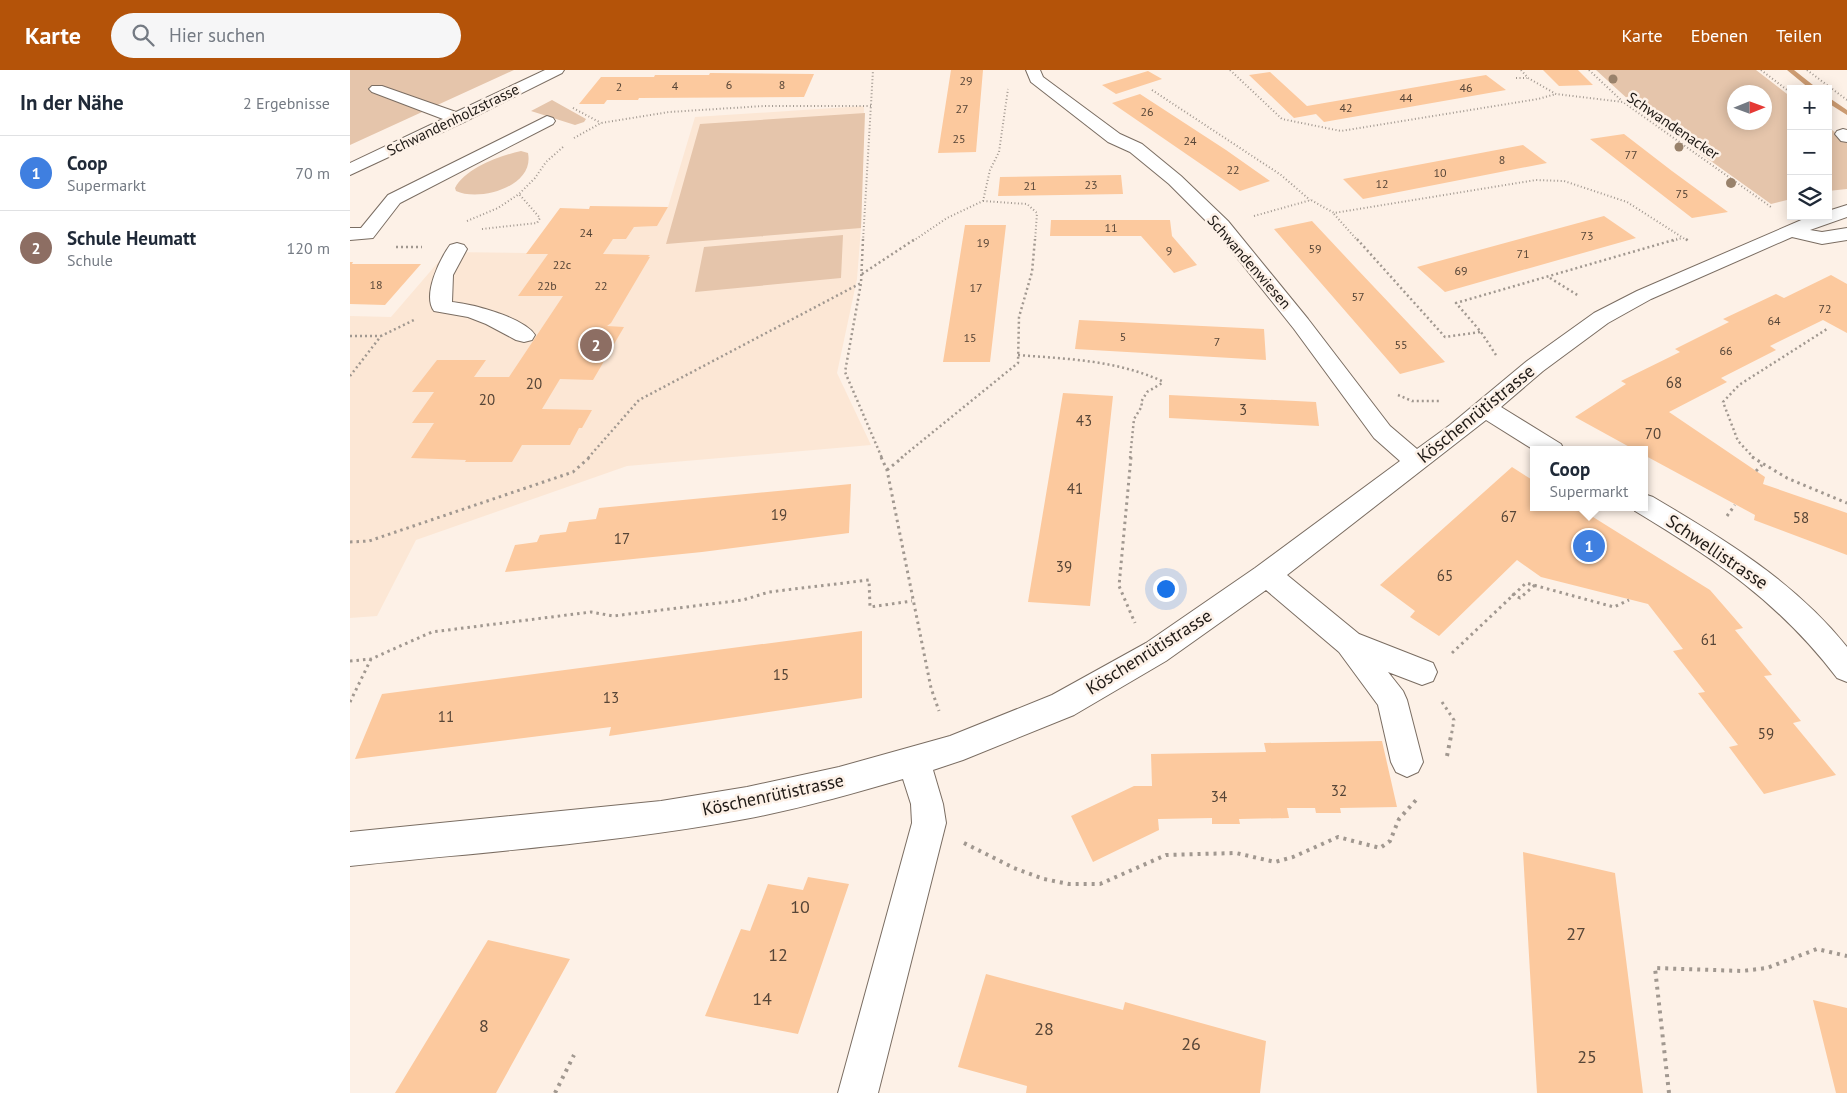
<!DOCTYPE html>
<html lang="de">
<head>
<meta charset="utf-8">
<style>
	:root { --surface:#fff; --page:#f6f6f7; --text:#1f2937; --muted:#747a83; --line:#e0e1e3; --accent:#b45309 }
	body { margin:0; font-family:"PT Sans",sans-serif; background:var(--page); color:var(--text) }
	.controls { position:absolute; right:15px; top:15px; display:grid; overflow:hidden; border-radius:0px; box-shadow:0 2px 12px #0003 }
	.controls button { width:45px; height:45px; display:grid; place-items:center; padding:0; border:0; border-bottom:1px solid var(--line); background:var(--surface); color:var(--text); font:25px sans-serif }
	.compass { position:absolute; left:1377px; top:15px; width:45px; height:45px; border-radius:50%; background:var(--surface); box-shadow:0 2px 12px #0003; rotate:89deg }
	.you { position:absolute; left:815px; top:518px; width:18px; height:18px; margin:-12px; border:4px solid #fff; border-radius:50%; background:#1a73e8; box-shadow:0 0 0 8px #1a73e833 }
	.badge { display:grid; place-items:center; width:32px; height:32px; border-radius:50%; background:var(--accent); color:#fff; font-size:16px; font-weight:700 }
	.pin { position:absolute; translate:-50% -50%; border:2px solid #fff; box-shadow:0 1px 5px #0006 }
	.popup { position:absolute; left:1180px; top:376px; width:118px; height:65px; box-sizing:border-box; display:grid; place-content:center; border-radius:0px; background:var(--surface); filter:drop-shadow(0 1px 4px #0005); font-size:16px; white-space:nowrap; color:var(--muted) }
	.popup b { font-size:19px; color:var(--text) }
	.popup::after { content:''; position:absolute; left:50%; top:100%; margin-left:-10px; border:10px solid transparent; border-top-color:var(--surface) }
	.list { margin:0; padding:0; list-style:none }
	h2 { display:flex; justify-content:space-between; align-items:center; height:65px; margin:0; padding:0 20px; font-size:21px }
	h2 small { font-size:16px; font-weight:400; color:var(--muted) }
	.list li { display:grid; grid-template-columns:32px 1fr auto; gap:15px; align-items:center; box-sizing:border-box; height:75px; padding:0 20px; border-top:1px solid var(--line) }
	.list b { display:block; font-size:19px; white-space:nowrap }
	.list p { margin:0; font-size:16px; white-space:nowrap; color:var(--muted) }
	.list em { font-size:16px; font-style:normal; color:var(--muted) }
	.icon { flex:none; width:28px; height:28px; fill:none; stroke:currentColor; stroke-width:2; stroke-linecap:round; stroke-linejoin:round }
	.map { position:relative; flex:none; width:1497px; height:1023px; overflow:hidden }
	header { display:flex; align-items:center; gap:30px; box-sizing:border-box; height:70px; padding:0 25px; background:var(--accent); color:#fff }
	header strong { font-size:24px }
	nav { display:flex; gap:28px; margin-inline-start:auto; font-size:18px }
	.search { width:350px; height:45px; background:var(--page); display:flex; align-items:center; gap:12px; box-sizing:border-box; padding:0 18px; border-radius:28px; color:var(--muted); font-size:19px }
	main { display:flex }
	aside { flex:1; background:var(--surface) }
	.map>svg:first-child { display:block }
	.built { fill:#fce7d5 }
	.green { fill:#e5c5ab; fill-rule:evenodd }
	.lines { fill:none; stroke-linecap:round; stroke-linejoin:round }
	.stream { fill:#cc9b71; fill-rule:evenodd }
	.building { fill:#fcc99e }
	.minor-casing { stroke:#7a6d62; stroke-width:2 }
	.path-far3 { stroke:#a19890; stroke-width:2; stroke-dasharray:1 2.5; stroke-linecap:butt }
	.path-far2 { stroke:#a19890; stroke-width:2.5; stroke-dasharray:2 3; stroke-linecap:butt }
	.path-far1 { stroke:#a19890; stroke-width:3; stroke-dasharray:2.5 4; stroke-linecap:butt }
	.path { stroke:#a19890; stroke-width:4; stroke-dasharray:3 5; stroke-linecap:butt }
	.minor { fill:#fff; fill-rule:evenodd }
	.tree { fill:#99826b }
	.labels { text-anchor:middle; stroke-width:5; stroke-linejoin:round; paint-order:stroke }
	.far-number-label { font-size:12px; fill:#564537 }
	.far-street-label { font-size:15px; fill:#1e1915; stroke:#fdf1e7 }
	.number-label { font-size:15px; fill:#564537 }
	.street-label { font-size:18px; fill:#1e1915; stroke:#fdf1e7 }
	.near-number-label { font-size:18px; fill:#564537 }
</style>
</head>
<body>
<header>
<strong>Karte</strong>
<div class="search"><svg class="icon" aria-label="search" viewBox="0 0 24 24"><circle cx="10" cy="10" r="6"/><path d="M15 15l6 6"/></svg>Hier suchen</div>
<nav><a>Karte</a><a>Ebenen</a><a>Teilen</a></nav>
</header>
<main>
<aside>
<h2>In der Nähe<small>2 Ergebnisse</small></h2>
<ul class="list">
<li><span class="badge" style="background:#3f7fe0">1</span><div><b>Coop</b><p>Supermarkt</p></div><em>70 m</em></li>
<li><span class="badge" style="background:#8d6e63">2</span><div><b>Schule Heumatt</b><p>Schule</p></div><em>120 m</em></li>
</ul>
</aside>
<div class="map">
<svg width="1497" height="1023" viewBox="0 0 1497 1023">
	<rect width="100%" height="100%" fill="#fdf1e7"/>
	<!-- built -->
	<path class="built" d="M514,36L511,158L507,209L487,303L521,375L277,396L66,470L27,546L0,548V246L41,247L97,182L252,184L263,169H276L284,157L306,156L318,137L345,47Z"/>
	<!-- green -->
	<path class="green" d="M0,0H164L0,75Z
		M1246,0H1406L1441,27V129L1421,134L1291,41ZM1384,22H1414V52H1384Z
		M202,30L236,49L234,52L225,55L181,41Z
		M515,43L511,158L316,174L350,54Z
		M1478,57L1497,71V119L1478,121Z
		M171,81L178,83C185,117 129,132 106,121L105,118C116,98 149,86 171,81Z
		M493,165L491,208L345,222L354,177Z"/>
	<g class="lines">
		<!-- stream -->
		<path class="stream" d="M1437,0H1444L1468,19H1460Z
			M1478,27L1497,40V45L1478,33Z"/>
	</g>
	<!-- building -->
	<path class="building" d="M601,0H633L626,82L588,83Z
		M1193,0H1228L1243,15L1209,16Z
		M798,1L812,9L766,24L752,15Z
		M920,2L957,36L1136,5L1156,20L974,52L966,44L944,48L899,5Z
		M360,3L464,4L454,27L289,28L288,30H257L254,34H229L251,7H304L305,5H359Z
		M790,24L876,80L920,111L890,121L762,33Z
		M1274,64L1322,101L1378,142L1342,148L1240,69Z
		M1173,75L1197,93L1013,129L993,109Z
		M771,105L773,124L648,126L650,107Z
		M240,136L318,137L307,156L284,157L276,169H263L253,184L300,185L298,187H300L261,253L257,256L274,257L243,310L210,309L192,339L242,340L232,358H229L220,375H172L162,392H115L116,390L61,388L84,353H62L84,322H62L87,290H136L124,307H159L213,226H168L198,184H176L210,138L239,139Z
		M1254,146L1286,168L1095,222L1067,197Z
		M701,150H820L822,166L847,195L824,203L791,166H700Z
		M962,151L1006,198L1095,292L1050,304L924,159Z
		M615,155H656L640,292H593Z
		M0,192H3L2,194H71L35,235L0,234Z
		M1481,205L1497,214V263L1473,250L1420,276L1426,280L1371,308L1377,312L1319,342L1415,407L1413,414L1497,443V485L1404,450L1405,445L1294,385V380H1285L1225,347L1276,314L1271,311L1330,282L1325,279L1379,252L1373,249L1426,224L1434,228Z
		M729,250L914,259L916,290L725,279Z
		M713,323L763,326L740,536L678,532Z
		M819,325L966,332L969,356L819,348Z
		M1162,397L1184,411V437H1227L1360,520L1393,558L1385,560L1422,605L1414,606L1451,651L1443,653L1486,705L1414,724L1379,677L1388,675L1348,623L1355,622L1323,581L1333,579L1298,534L1191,507L1167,490L1089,566L1060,547L1065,541L1030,515Z
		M501,414L499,463L352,482L155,502L165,475L187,472L190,465L216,462L219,452L246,449L249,438Z
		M512,561V628L259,666L261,657L5,689L32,624Z
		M1032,671L1047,737L990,738L991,743H966L965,738H937L939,748L889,749L890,754H862V748L808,749L809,760L743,792L721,746L784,716H802L801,684L916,682L914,673Z
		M1173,782L1265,803L1293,1023H1187Z
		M458,807L499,814L448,964L355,946L391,859L400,861L418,814L453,820Z
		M138,870L220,889L146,1023H45Z
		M636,904L773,940L775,932L916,971L910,1023H676L677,1016L608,997Z
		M1463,930L1497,938V1023H1486Z"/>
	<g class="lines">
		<!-- minor casing -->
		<g class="minor-casing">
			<path id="minor" d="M195,0H214L212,3L116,51L0,105V93L93,49L22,22L19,19L22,16H32L106,42Z
				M676,0H690L693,7L770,64L792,74L831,106L878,151L958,249L1040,356L1067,379L1100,355L1177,291L1244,243L1287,221L1456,148L1478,146V141L1497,135V147L1460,160L1472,162L1497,158V170L1472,174L1442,167L1301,229L1258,253L1193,301L1151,337L1211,374L1214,380H1184L1136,350L937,505L1009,564L1083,593L1087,602L1083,611L1072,615L1038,602L1053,621L1057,630L1073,692L1068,702L1057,707L1046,702L1041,692L1028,635L989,582L916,520L816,591L724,645L613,690L583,700L593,734L596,753L528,1023H488L562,753L561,734L553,709C501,724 449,739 395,749C265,773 132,782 0,796V762L311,731L397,717L489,697L600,666L702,625L796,573L905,498L1050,391L1024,368L944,259L864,159L819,114L780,82L758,72L681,12Z
				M197,46L203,48L205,51L203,54L50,133L23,168L0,170V158H11L38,125Z
				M1493,59L1497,60V72L1491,71L1485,64L1487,61Z
				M107,173L114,175L117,179L103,205L102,232C122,234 173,247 185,265L182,270L174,272L166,270L136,254L118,247L84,241C72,225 90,189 100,175Z
				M1294,424L1303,427C1374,469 1445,512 1497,577V612L1487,608C1428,531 1366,490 1285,441L1283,437H1294Z"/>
		</g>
		<!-- path-far3 -->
		<path class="path-far3" d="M880,0L932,49L991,61L1188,29L1206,24
			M1171,0L1178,8L1206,24L1273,32L1421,137
			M1239,0L1272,31
			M1411,0L1441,23
			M1457,0L1497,30
			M1166,8H1177
			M802,20L931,105L960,130
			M223,38L251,53
			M224,68L251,53L319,42L414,36H521
			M633,131L677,134L687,143L685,171
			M984,144L1008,171
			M904,146L961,130L984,143L1186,110L1214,111L1277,132L1338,171
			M117,151L148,138L169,124L185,108L196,92L213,77
			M132,159L187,153L190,148L169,124
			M513,171L523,0
			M563,171L597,148L633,131L640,100L649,82L658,19
			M1323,171L1332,168"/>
		<!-- path-far2 -->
		<path class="path-far2" d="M513,169L511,213L495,302L532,388
			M1007,169L1095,267L1130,262
			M1336,169L1340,172
			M46,177H72
			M512,204L565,169
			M1200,208L1229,226
			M0,266H31
			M668,285C718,289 767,290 814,312
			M1146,285L1131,262L1106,233L1327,169
			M0,306L31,266L64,250
			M1048,325L1062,331H1090
			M238,388L289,330L511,213
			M551,388L668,293L669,247L682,202L685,169
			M780,388L784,349L792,336L791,332L797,322L814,312
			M1404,388L1388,371L1373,332L1389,315L1477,259"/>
		<!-- path-far1 -->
		<path class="path-far1" d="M531,387L537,400L581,618L589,641
			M781,387L769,516L785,553
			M1402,387L1437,408L1497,433
			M537,400L553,387
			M1406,401L1412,395
			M1377,446L1385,435
			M0,472L19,471L223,402L240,387
			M1162,524L1170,528L1185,515
			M1102,583L1176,513L1264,537L1279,530
			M0,591L21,589L82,562L241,542L263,546L393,530L419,522L519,510L520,537L562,531
			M0,632L21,589
			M1092,632L1104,650L1101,667"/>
		<!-- path -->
		<path class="path" d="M1097,686L1101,666
			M614,773L664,798L694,809L719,814H750L816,785L886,783L925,792L943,787L988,767L1030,778L1040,771L1049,749L1067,729
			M205,1023L224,985
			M1319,1023L1305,898L1392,901L1417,898L1467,879L1497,886"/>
		<!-- minor -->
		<use href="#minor" class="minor"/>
	</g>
	<!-- trees -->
	<g class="tree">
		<circle cx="1263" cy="9" r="4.5"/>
		<circle cx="1329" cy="77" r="4.5"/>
		<circle cx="1381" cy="113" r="5"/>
	</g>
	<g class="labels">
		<!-- far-number labels -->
		<g class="far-number-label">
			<text x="616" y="15">29</text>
			<text x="379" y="19">6</text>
			<text x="432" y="19">8</text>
			<text x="325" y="20">4</text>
			<text x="269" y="21">2</text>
			<text x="1116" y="22">46</text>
			<text x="1056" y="32">44</text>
			<text x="996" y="42">42</text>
			<text x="612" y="43">27</text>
			<text x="797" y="46">26</text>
			<text x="609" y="73">25</text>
			<text x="840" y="75">24</text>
			<text x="1281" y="89">77</text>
			<text x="1152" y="94">8</text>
			<text x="883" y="104">22</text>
			<text x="1090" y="107">10</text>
			<text x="1032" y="118">12</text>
			<text x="741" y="119">23</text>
			<text x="680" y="120">21</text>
			<text x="1332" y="128">75</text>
			<text x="761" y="162">11</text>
			<text x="236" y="167">24</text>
			<text x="1237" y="170">73</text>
			<text x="633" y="177">19</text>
			<text x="965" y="183">59</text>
			<text x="819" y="185">9</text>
			<text x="1173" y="188">71</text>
			<text x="212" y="199">22c</text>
			<text x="1111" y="205">69</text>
			<text x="26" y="219">18</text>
			<text x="197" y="220">22b</text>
			<text x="251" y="220">22</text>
			<text x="626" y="222">17</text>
			<text x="1008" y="231">57</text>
			<text x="1475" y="243">72</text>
			<text x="1424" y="255">64</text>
			<text x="773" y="271">5</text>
			<text x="620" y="272">15</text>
			<text x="867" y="276">7</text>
			<text x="1051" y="279">55</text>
			<text x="1376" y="285">66</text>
		</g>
		<!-- far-street labels -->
		<g class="far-street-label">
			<text transform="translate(103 50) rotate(-26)" y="5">Schwandenholzstrasse</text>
			<text transform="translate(1323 56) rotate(34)" y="5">Schwandenacker</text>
			<text transform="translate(899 192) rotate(49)" y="5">Schwandenwiesen</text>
		</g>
		<!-- number labels -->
		<g class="number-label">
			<text x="1324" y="318">68</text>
			<text x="184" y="319">20</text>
			<text x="137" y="335">20</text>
			<text x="893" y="345">3</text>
			<text x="734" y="356">43</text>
			<text x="1303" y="369">70</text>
			<text x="725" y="424">41</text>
			<text x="429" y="450">19</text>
			<text x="1159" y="452">67</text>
			<text x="1451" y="453">58</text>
			<text x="272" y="474">17</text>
			<text x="714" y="502">39</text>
			<text x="1095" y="511">65</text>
			<text x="1359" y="575">61</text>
			<text x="431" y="610">15</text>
			<text x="261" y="633">13</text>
			<text x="96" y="652">11</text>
			<text x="1416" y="669">59</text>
			<text x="989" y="726">32</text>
			<text x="869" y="732">34</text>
		</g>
		<!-- street labels -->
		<g class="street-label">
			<text transform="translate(1126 344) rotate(-39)" y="6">Köschenrütistrasse</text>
			<text transform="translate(1367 482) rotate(34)" y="6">Schwellistrasse</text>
			<text transform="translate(799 582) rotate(-32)" y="6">Köschenrütistrasse</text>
			<text transform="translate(423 725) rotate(-12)" y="6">Köschenrütistrasse</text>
		</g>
		<!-- near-number labels -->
		<g class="near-number-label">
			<text x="450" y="843">10</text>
			<text x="1226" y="870">27</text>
			<text x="428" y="891">12</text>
			<text x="412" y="935">14</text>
			<text x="134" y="962">8</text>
			<text x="694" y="965">28</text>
			<text x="841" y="980">26</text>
			<text x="1237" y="993">25</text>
		</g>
	</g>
</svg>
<div class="controls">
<button>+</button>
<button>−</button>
<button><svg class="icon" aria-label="layers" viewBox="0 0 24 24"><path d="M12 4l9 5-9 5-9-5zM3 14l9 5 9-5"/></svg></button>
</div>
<svg class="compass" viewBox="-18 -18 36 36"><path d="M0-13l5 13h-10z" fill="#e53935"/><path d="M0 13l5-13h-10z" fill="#747a83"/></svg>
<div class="you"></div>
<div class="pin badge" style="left:1239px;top:476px;background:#3f7fe0">1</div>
<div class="popup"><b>Coop</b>Supermarkt</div>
<div class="pin badge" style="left:246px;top:275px;background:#8d6e63">2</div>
</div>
</main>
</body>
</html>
